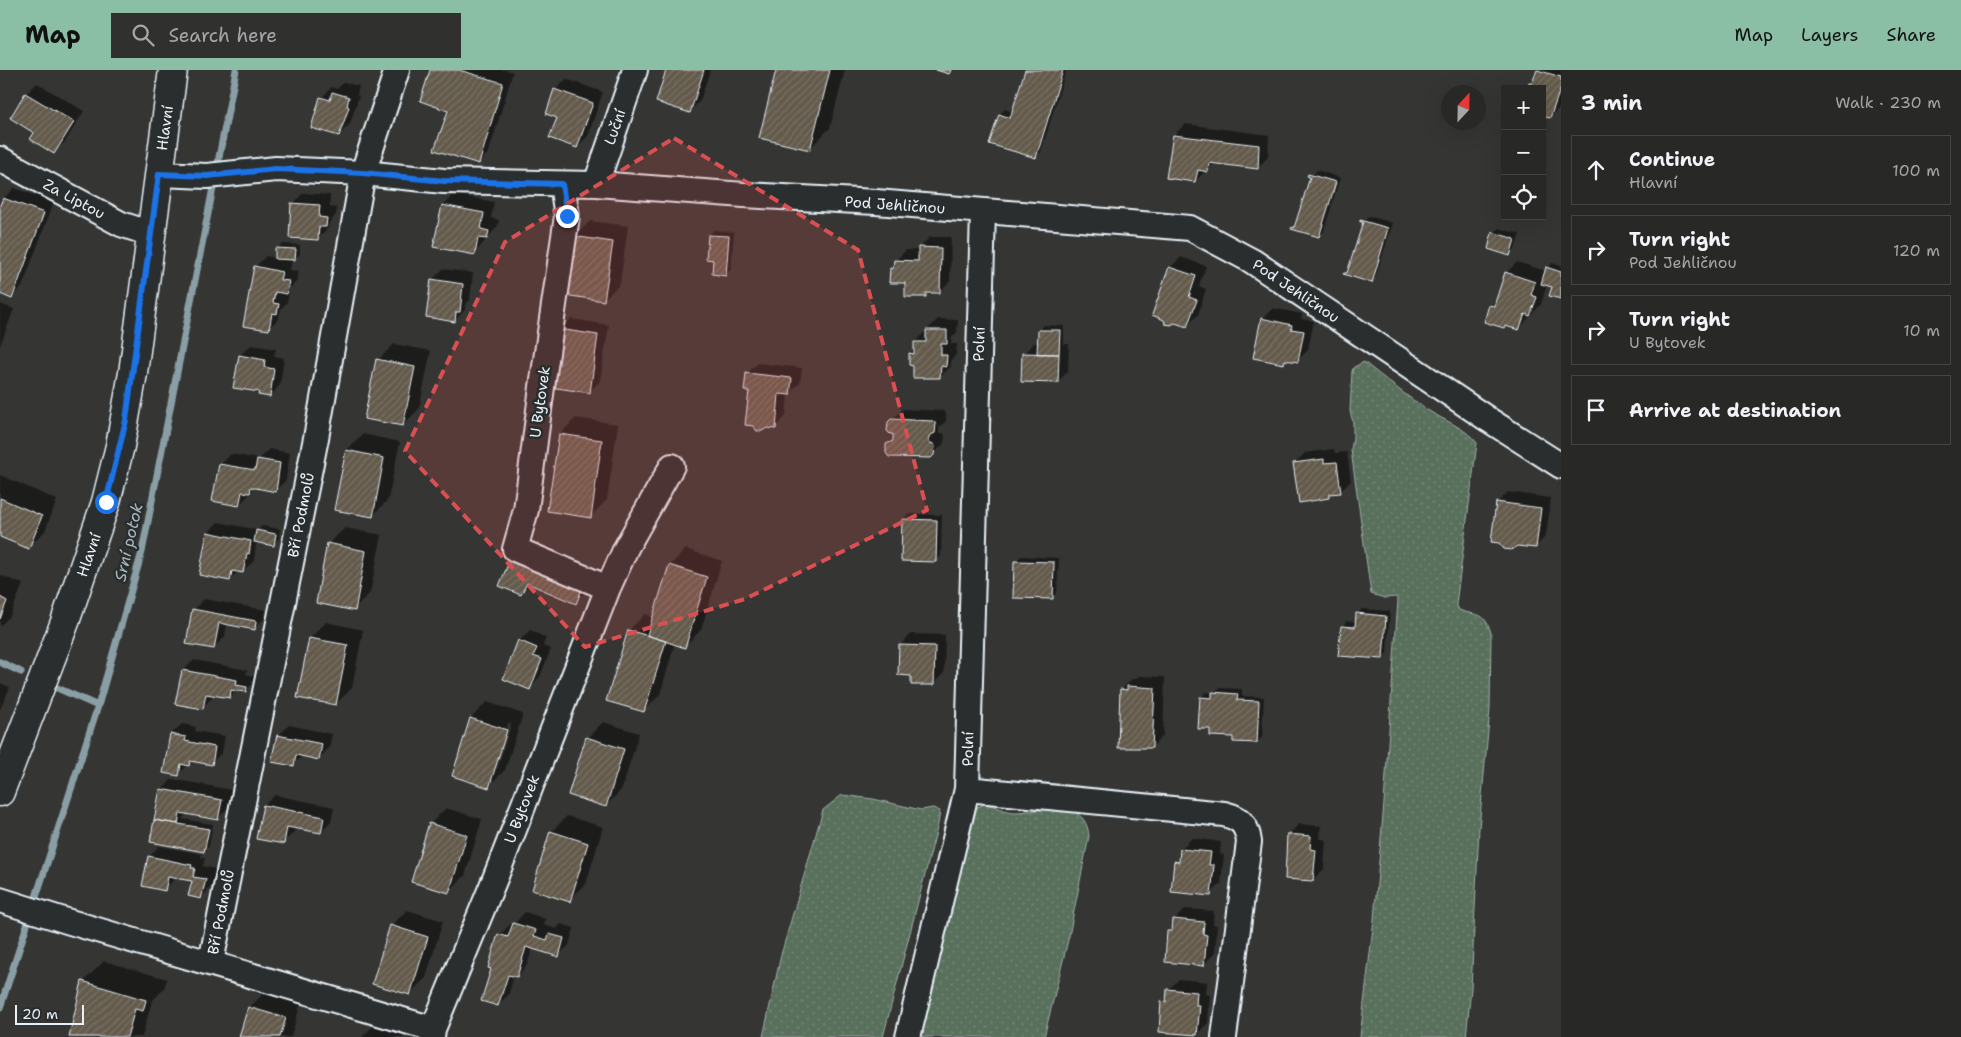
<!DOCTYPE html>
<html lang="en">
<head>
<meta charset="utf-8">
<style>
	:root { --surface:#282827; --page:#30302f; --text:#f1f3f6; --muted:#a5a6a7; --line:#444; --accent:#8abfa5 }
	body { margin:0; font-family:"Shantell Sans",sans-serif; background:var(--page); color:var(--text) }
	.controls { position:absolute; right:15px; top:15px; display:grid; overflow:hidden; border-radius:0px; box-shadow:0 5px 20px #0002 }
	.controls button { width:45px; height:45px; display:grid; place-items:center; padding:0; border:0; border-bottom:1px solid var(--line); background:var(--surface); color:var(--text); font:25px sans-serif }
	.compass { position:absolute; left:1441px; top:15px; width:45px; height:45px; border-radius:50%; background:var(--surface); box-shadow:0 5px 20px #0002; rotate:22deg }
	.scale { position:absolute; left:15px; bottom:12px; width:69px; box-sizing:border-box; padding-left:5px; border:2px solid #e8f1f8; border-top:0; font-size:14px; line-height:18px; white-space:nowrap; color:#e8f1f8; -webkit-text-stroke:4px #2a2d2e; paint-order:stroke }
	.stop { position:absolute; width:15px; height:15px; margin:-11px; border:4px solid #1a73e8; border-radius:50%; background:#fff }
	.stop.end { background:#1a73e8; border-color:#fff; box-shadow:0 1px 5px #0008 }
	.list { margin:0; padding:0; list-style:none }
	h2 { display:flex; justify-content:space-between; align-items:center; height:65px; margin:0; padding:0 20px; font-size:21px }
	h2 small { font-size:16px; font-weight:400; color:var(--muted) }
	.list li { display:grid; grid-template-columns:32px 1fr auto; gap:15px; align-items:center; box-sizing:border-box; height:70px; margin:0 10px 10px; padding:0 10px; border:1px solid var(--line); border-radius:0px }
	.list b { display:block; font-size:19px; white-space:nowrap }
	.list p { margin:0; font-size:16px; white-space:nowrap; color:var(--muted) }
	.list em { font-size:16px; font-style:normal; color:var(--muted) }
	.icon { flex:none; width:28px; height:28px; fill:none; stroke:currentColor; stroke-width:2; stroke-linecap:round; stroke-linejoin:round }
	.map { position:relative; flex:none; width:1561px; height:967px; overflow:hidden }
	header { display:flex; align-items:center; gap:30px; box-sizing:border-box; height:70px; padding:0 25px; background:var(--accent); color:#111 }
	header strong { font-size:24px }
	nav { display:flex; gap:28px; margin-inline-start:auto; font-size:18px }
	.search { width:350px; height:45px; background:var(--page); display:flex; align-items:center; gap:12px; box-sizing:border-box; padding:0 18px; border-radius:0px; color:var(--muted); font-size:19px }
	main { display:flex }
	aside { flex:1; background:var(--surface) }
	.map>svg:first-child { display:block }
	.grass { fill:url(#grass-dots); stroke:#a0b0aa }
	.shadow { fill:#0007; fill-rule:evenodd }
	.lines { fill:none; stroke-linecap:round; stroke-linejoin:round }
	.stream { stroke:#8a9fa5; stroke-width:7 }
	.building { fill:url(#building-hatch); stroke:#e8f1f8 }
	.street-casing { stroke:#e8f1f8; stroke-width:28 }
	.secondary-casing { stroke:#e8f1f8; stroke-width:31 }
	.street { stroke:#2a2d2e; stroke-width:24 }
	.secondary { stroke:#2a2d2e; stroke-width:28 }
	.route { stroke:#1a73e8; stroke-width:6 }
	.marked { fill:#da5052; fill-opacity:0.2; stroke:#da5052; stroke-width:4; stroke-dasharray:10 6; stroke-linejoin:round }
	.labels { text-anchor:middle; stroke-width:5; stroke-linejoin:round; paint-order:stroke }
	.street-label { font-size:15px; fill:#e8f1f8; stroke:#2a2d2e }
	.water-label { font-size:16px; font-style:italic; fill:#a9bac1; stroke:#2a2d2e }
</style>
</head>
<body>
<header>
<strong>Map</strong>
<div class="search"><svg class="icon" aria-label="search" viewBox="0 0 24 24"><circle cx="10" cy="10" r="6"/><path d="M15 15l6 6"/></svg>Search here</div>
<nav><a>Map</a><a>Layers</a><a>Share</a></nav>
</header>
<main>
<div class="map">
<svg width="1561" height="967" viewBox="0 0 1561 967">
	<defs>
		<pattern id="grass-dots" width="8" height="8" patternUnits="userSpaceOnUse" patternTransform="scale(1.25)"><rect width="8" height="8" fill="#59705c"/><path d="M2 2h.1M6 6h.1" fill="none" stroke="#718574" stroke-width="1.8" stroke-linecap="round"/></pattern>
		<pattern id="building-hatch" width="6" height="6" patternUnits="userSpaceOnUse" patternTransform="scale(1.25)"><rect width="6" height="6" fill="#635a4b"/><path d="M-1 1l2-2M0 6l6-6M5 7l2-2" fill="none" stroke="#797266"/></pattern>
	</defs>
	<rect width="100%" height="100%" fill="#353634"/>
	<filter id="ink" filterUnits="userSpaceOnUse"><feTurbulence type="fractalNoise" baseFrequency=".02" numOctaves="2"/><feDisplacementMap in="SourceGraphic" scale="10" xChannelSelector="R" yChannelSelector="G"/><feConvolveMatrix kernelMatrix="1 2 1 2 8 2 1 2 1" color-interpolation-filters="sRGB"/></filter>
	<g filter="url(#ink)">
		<!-- grass -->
		<path class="grass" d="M1364,292C1385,309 1406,326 1429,341C1445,351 1466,358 1477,373L1456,534L1459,540C1478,547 1484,540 1491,563L1490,639L1479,758L1471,918L1466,967H1360L1374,849L1384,733L1398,530L1396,527L1385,528L1371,524L1351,380L1353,368V352L1350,341L1352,301L1354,297Z
			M842,725L873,729L921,740L933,738L940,741L938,754L883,967H763L781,885L823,740Z
			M985,734C995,735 1004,742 1015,742C1042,742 1085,726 1089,766L1069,866L1044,967H919L977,737Z"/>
		<!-- shadow -->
		<path class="shadow" d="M431,0H506L513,2L489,82L479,93L449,41Z
			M667,0H710L700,31L689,42Z
			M777,0H845L830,58L809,79Z
			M1026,0H1066L1041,82L1036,87L1000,44L1005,39L1013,42Z
			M1538,0H1561V36L1550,47L1542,19L1530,13L1536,8Z
			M566,9L603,22L588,66L577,77L555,20Z
			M344,12L359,16L357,25L359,26L350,54L339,65L321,28L332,17L337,19Z
			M37,13L84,41L65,72L54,82L36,62L12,48L26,24Z
			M1185,54L1269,65L1268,87L1258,97L1216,92L1195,111L1174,65Z
			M1317,100L1340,108L1324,161L1319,166L1312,106Z
			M14,118L54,132L22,217L12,227L0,223V138L4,128Z
			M303,123L330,125V137L337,138L336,145L329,153L328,158L318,168L293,134Z
			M454,124L494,132L491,148L499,150L497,157L474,184L435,176L444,135Z
			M1369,146L1393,153L1376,206L1371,212L1364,151Z
			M590,151L628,156L620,214L603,230L574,167Z
			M1499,158L1520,164L1515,179L1510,184L1494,163Z
			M714,160L734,162L731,199L726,204L715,189L709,165Z
			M930,167H951L950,211L939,222L930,221L925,226L891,199L895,195V191L906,180H919L920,177Z
			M282,174L300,175V184L295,189L284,188V190L292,191L290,200L299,201L297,211L285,223H289L287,232L281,239L279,248L268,259L255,197L266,186L276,188L277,179Z
			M1181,187L1206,196L1199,216L1206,219L1198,245L1187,256L1170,198Z
			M1517,192L1546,201L1552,193L1561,196V228L1553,217L1547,215L1541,234L1519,259L1506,255L1504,257L1491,236L1498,228L1506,203Z
			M443,199L473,203L470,230L466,234L465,240L455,250L432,210Z
			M0,234L14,239L0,276Z
			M1273,238L1302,244L1301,249L1314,251L1308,280L1297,291L1287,289L1284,293L1262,249Z
			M571,249L609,255L600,311L589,322L560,260Z
			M938,249L958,250L957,262L952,267L951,274H957L956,285L951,290V296L940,307L915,294L910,284L915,279V272Z
			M1044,255L1064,256V274H1069L1068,301L1058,312L1023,284L1034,273H1038L1039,260Z
			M394,274L431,281L419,339L403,355L378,290Z
			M251,275L276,279L274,286L284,288L280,315L270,326L260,321L240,285Z
			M758,293L802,298L800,313L788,324L786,346L775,357L767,356L750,320L747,303Z
			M903,339L944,341L946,343V351L939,358V363H943L945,365L944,373L931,387L888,375L894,368L895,363L889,352Z
			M576,348L618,354L607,430L591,446L560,364Z
			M363,364L400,372L388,430L372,446L347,380Z
			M269,379L290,383L286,410L275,421L254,417L250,424L239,435L220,395L231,384L260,389Z
			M1334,379L1335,383L1347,382L1351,411L1341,421L1333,422L1329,427L1294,394L1305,383Z
			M0,405L57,430L45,461L28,478L0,466Z
			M1508,422L1551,428L1546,466L1535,477L1497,433Z
			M908,444L942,445L941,486L936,491L903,449Z
			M218,452L258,460L262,456L280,459L279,469L274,474L260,471L256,475L254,491L243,501H239L229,510L208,463Z
			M345,458L382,465L370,523L354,539L328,474Z
			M686,479L722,491L701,560L685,576L675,573L660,625L643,641L607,631L629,560L645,544L653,547L670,495Z
			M1021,486L1059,488L1057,523L1052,528L1016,491Z
			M512,488L586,521L575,532L531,513L521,524Z
			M0,505L23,514L10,546L0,556Z
			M204,529L266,540L265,548L254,558L227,553L225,567L214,577L194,540Z
			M1362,539L1390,541L1387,583L1382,588L1342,557L1347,551L1357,552V544Z
			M326,552L363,560L352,618L336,634L299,627L310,568Z
			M530,560L546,568L543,576L551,579L540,607L529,618L519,571Z
			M911,564L945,565L944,603L933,614L900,575Z
			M194,590L247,600L246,604L257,607L256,610L246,621L237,620L230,627L214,624L213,627L202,638L183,601Z
			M1139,606L1165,607L1163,666L1152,677L1121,620L1132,609H1136Z
			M0,613L10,617L0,640Z
			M1219,618L1242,619V626L1264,627L1262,667L1257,672L1212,658L1201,627L1206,622L1214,623Z
			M487,632L523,644L505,700L489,716L471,648ZM508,653L511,654L497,699H494Z
			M603,652L639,663L622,719L606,736L587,668Z
			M182,654L196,657L195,661L225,666L222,683L211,693L193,690L178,705L171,664Z
			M289,655L332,664L329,678L318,689L303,686L293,695L278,666Z
			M172,709L232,720L228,738L217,749L187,743L182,749L213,754L209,776L204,781L152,771L162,720Z
			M275,725L334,737L331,751L320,762L295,757L294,762L283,773L264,735Z
			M446,738L482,749L465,806L448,822L430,754Z
			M567,746L603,757L586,814L569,830L551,762Z
			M1299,754L1321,756L1320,769H1326L1324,799L1313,810L1288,765Z
			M1192,768L1221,772L1220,784L1224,785L1221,814L1210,824L1176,792L1181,787V779Z
			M159,776L202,784L201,787L205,788L203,796L216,799L212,816L201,827L193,810L176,807L165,820L149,787Z
			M1185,839L1214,841L1213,854L1217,855L1215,883L1204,894L1169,862L1174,857L1175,849Z
			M407,840L443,851L426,908L409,924L391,856Z
			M525,842L546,849L544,855L556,859L561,854L574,858L569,875L559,885L533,878L527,895L517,906L514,905L509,924L498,935L492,898L500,865L510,854L513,855Z
			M104,891L167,909L164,919L152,931L142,967H69L83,912Z
			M1179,909L1207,912L1206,924L1210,925L1208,953L1197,964L1163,932L1167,927L1168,920Z
			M265,922L301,932L291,967H241L249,938Z
			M373,956L410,966L409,967H362Z"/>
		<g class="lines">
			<!-- stream -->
			<path class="stream" d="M0,592L21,602
				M55,617L98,636
				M0,938L98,636L142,482L236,0"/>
		</g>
		<!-- building -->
		<path class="building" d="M430,0H459L503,13L479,94L434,80L448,41L420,31Z
			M666,0H704L690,43L656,32Z
			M776,0H830L810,80L759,68Z
			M936,0H951L949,4Z
			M1025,0H1063L1036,88L989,74L999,44L1010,48Z
			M1537,0L1561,7V17L1550,48L1542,46V19H1527L1529,13H1532Z
			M554,19L593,33L577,78L549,68L557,48L546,44Z
			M332,22L349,27L347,36L349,37L339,66L311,58L320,27L330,30Z
			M25,23L74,52L54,84L30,69L34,63L10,48Z
			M1173,65L1259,75L1258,99L1209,93L1208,102L1198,100L1195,112L1166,108Z
			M1308,104L1336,112L1319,167L1291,159L1292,157L1294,158L1310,107L1307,106Z
			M3,128L44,143L12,229L0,224V135Z
			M291,133L320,135L319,147L327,148L326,157H319L318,170L289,168Z
			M442,135L484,143L481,159L489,161L487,169L478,168L475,185L433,177Z
			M1360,150L1388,158L1372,213L1343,204L1344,203H1347L1363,152H1360Z
			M1492,162L1515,169L1510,186L1488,179Z
			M708,165L729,166L726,206L712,204L713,190L706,189Z
			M573,166L613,172L604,231L564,225Z
			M918,177L941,178L940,223H926V227H905V213H889L890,198L893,199L894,190L918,191Z
			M275,178L296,179L295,190L275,189Z
			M254,196L282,202L280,210L289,211L287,224L275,222L273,233L279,234L277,244L272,243L269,260L243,256Z
			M1169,197L1196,206L1189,227L1197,230L1187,257L1175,253L1171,255L1165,254L1164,250L1152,245Z
			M1546,197L1561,202V229L1549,226L1552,217L1541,214Z
			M1505,202L1535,212L1531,225L1537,227L1530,246L1525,244L1519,260L1505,256L1504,258L1484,252L1489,235L1494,236Z
			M431,209L463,214L460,242H456L455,252L426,247Z
			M1261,248L1292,255L1291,259L1304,261L1298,292L1285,290L1284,294L1253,288Z
			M559,259L598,265L590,323L550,317Z
			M926,260H947V274H941V285H947L946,297L941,296L940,308H913V296L909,295V283L914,284V272H926Z
			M1038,260H1060L1059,284H1037Z
			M1022,283L1059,284L1058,313L1021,312Z
			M239,285L265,290L264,297L274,299L270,327L258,325L259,322L233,318Z
			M376,289L415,297L403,356L364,349Z
			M746,303L792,308L790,325L779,324L776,359L767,358L762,361H757L753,356L745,355L749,321H744Z
			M891,349L933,351L936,354L935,363L929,366V373H932L935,376L934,385L931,388L889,387L886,383V374L893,371V364H890L887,361L888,352Z
			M559,364L602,370L591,448L547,441Z
			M346,380L384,388L373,447L334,440Z
			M257,389L280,393L276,422L251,417L250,423L242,422L239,436L212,431L219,394L255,400Z
			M1324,389V393L1337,392L1341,423L1329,424V428L1299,433L1293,393Z
			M0,428L42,446L29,479L0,467Z
			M1496,432L1541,438L1536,478L1517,476L1511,480L1504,479L1499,473L1491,472Z
			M902,449L937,450L936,492L901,491Z
			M256,460L276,464L274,476L254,472Z
			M207,462L251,471L249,484L247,483L243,503L232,501L230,511L199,505Z
			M327,473L366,481L355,541L316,533Z
			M511,487L583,517L576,534L527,513L521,525L499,516Z
			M1014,491L1054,492L1053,529L1013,528Z
			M669,495L707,507L685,578L647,565Z
			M0,527L7,531L0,549Z
			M192,539L256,551L255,560L219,553L214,579L186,574Z
			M1356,543L1386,546L1383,589L1338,586L1341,556L1355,557Z
			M628,560L666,571L644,642L606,631Z
			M309,568L348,575L336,635L297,628Z
			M518,570L537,578L533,586L542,589L530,620L503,609Z
			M899,575L935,576L934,615H911V606L898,605Z
			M182,600L237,610L236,615L247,617L246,622L231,620L230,628L206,624L203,639L175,634Z
			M1127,616L1155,618L1152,678H1118L1120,619L1127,620Z
			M1212,622L1238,624L1237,630L1259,631L1257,673L1233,672V667L1210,666V659H1198L1200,627L1212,628Z
			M470,648L507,660L489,718L452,706Z
			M170,664L186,667L185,671L215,677L212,695L190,691L189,696L181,694L179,706L163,703Z
			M277,665L322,674L319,690L296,685L294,696L271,692Z
			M586,667L624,679L606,737L568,725Z
			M160,719L222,730L218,750L180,743L178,754L154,750Z
			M263,735L324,747L321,763L287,757L284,774L256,769Z
			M154,750L209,759L204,782L150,772Z
			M429,753L467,765L449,823L411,812Z
			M550,761L588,773L570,832L532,820Z
			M1287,764L1311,766L1310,779L1316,780L1313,811L1285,809Z
			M1180,779L1211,782L1209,795H1214L1211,826L1171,822L1174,791L1179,792Z
			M148,786L192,795L191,798H195L193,807L206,809L201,829L188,826L192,811L168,807L165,821L142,816Z
			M1173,849L1204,852L1203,864L1207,865L1204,896L1165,892L1167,861H1172Z
			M513,853L536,860L534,866L547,870L549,864L564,868L559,887L526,877L517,907L508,905L498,936L481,931L491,899L488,898L498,864L508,867Z
			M390,855L428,867L410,925L372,914Z
			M82,911L146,930L143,941L135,939L127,967H69Z
			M1167,919L1197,922L1196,935H1200L1197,965L1159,962L1161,931L1166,932Z
			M248,937L286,948L280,967H239Z"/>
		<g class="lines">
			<!-- street casing -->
			<g class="street-casing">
				<path id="street" d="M0,89L121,154L151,164
					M159,104L207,106L276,99L363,103L444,111L596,114L744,125L876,132L1190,158L1252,191L1489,350L1561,396
					M562,114L567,146L542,317L526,440L515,479L608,518
					M596,114L635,0
					M983,142L967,719L1224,744C1241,748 1247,755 1249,772L1224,967
					M0,830L70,852L433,959
					M211,892L316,368L363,103L397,0
					M432,967L433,959L496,806L608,518L626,478L672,396
					M908,967L967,719"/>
			</g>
			<!-- secondary casing -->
			<g class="secondary-casing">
				<path id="secondary" d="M0,722L65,552L106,432L120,376L133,303L173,0"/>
			</g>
			<!-- street -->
			<use href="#street" class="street"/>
			<!-- secondary -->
			<use href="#secondary" class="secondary"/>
		</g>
	</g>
	<g class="lines" filter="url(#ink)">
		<!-- route -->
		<path class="route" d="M106,432L126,350L159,104L207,106L276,99L363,103L444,111L562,114L567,146"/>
	</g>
	<!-- marked area -->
	<path class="marked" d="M674,68L858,180L927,440L745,529L585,577L405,381L505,172Z"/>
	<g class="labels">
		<!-- street labels -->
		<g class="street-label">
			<text transform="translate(615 57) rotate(-71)" y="5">Luční</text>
			<text transform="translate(165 58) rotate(-82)" y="5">Hlavní</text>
			<text transform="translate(74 129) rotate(28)" y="5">Za Liptou</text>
			<text transform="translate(895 135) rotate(4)" y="5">Pod Jehličnou</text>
			<text transform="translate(1296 221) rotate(34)" y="5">Pod Jehličnou</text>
			<text transform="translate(979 274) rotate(-88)" y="5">Polní</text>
			<text transform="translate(540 332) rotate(-82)" y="5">U Bytovek</text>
			<text transform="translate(301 445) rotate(-79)" y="5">Bří Podmolů</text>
			<text transform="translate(89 485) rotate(-71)" y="5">Hlavní</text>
			<text transform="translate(968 679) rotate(-89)" y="5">Polní</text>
			<text transform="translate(522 739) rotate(-69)" y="5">U Bytovek</text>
			<text transform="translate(221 842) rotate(-79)" y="5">Bří Podmolů</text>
		</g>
		<!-- water labels -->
		<g class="water-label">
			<text transform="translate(128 472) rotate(-77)" y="6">Srní potok</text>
		</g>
	</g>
</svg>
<div class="controls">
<button>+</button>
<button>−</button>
<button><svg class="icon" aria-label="locate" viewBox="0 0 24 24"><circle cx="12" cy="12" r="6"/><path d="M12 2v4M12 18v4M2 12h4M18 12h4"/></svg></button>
</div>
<svg class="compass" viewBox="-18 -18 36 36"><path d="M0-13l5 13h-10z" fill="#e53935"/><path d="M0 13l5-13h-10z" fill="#a5a6a7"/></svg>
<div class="scale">20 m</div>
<div class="stop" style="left:106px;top:432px"></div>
<div class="stop end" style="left:567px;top:146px"></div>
</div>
<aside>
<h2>3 min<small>Walk · 230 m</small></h2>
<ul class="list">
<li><svg class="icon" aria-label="ahead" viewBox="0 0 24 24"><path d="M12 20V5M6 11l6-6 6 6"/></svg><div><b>Continue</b><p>Hlavní</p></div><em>100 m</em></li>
<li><svg class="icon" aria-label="right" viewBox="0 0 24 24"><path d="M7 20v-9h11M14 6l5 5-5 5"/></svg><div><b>Turn right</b><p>Pod Jehličnou</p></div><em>120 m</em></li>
<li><svg class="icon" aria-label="right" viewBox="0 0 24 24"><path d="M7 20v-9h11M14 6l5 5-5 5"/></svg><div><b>Turn right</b><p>U Bytovek</p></div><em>10 m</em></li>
<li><svg class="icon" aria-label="arrive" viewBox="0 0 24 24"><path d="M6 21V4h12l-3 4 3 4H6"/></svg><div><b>Arrive at destination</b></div></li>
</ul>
</aside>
</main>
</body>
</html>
